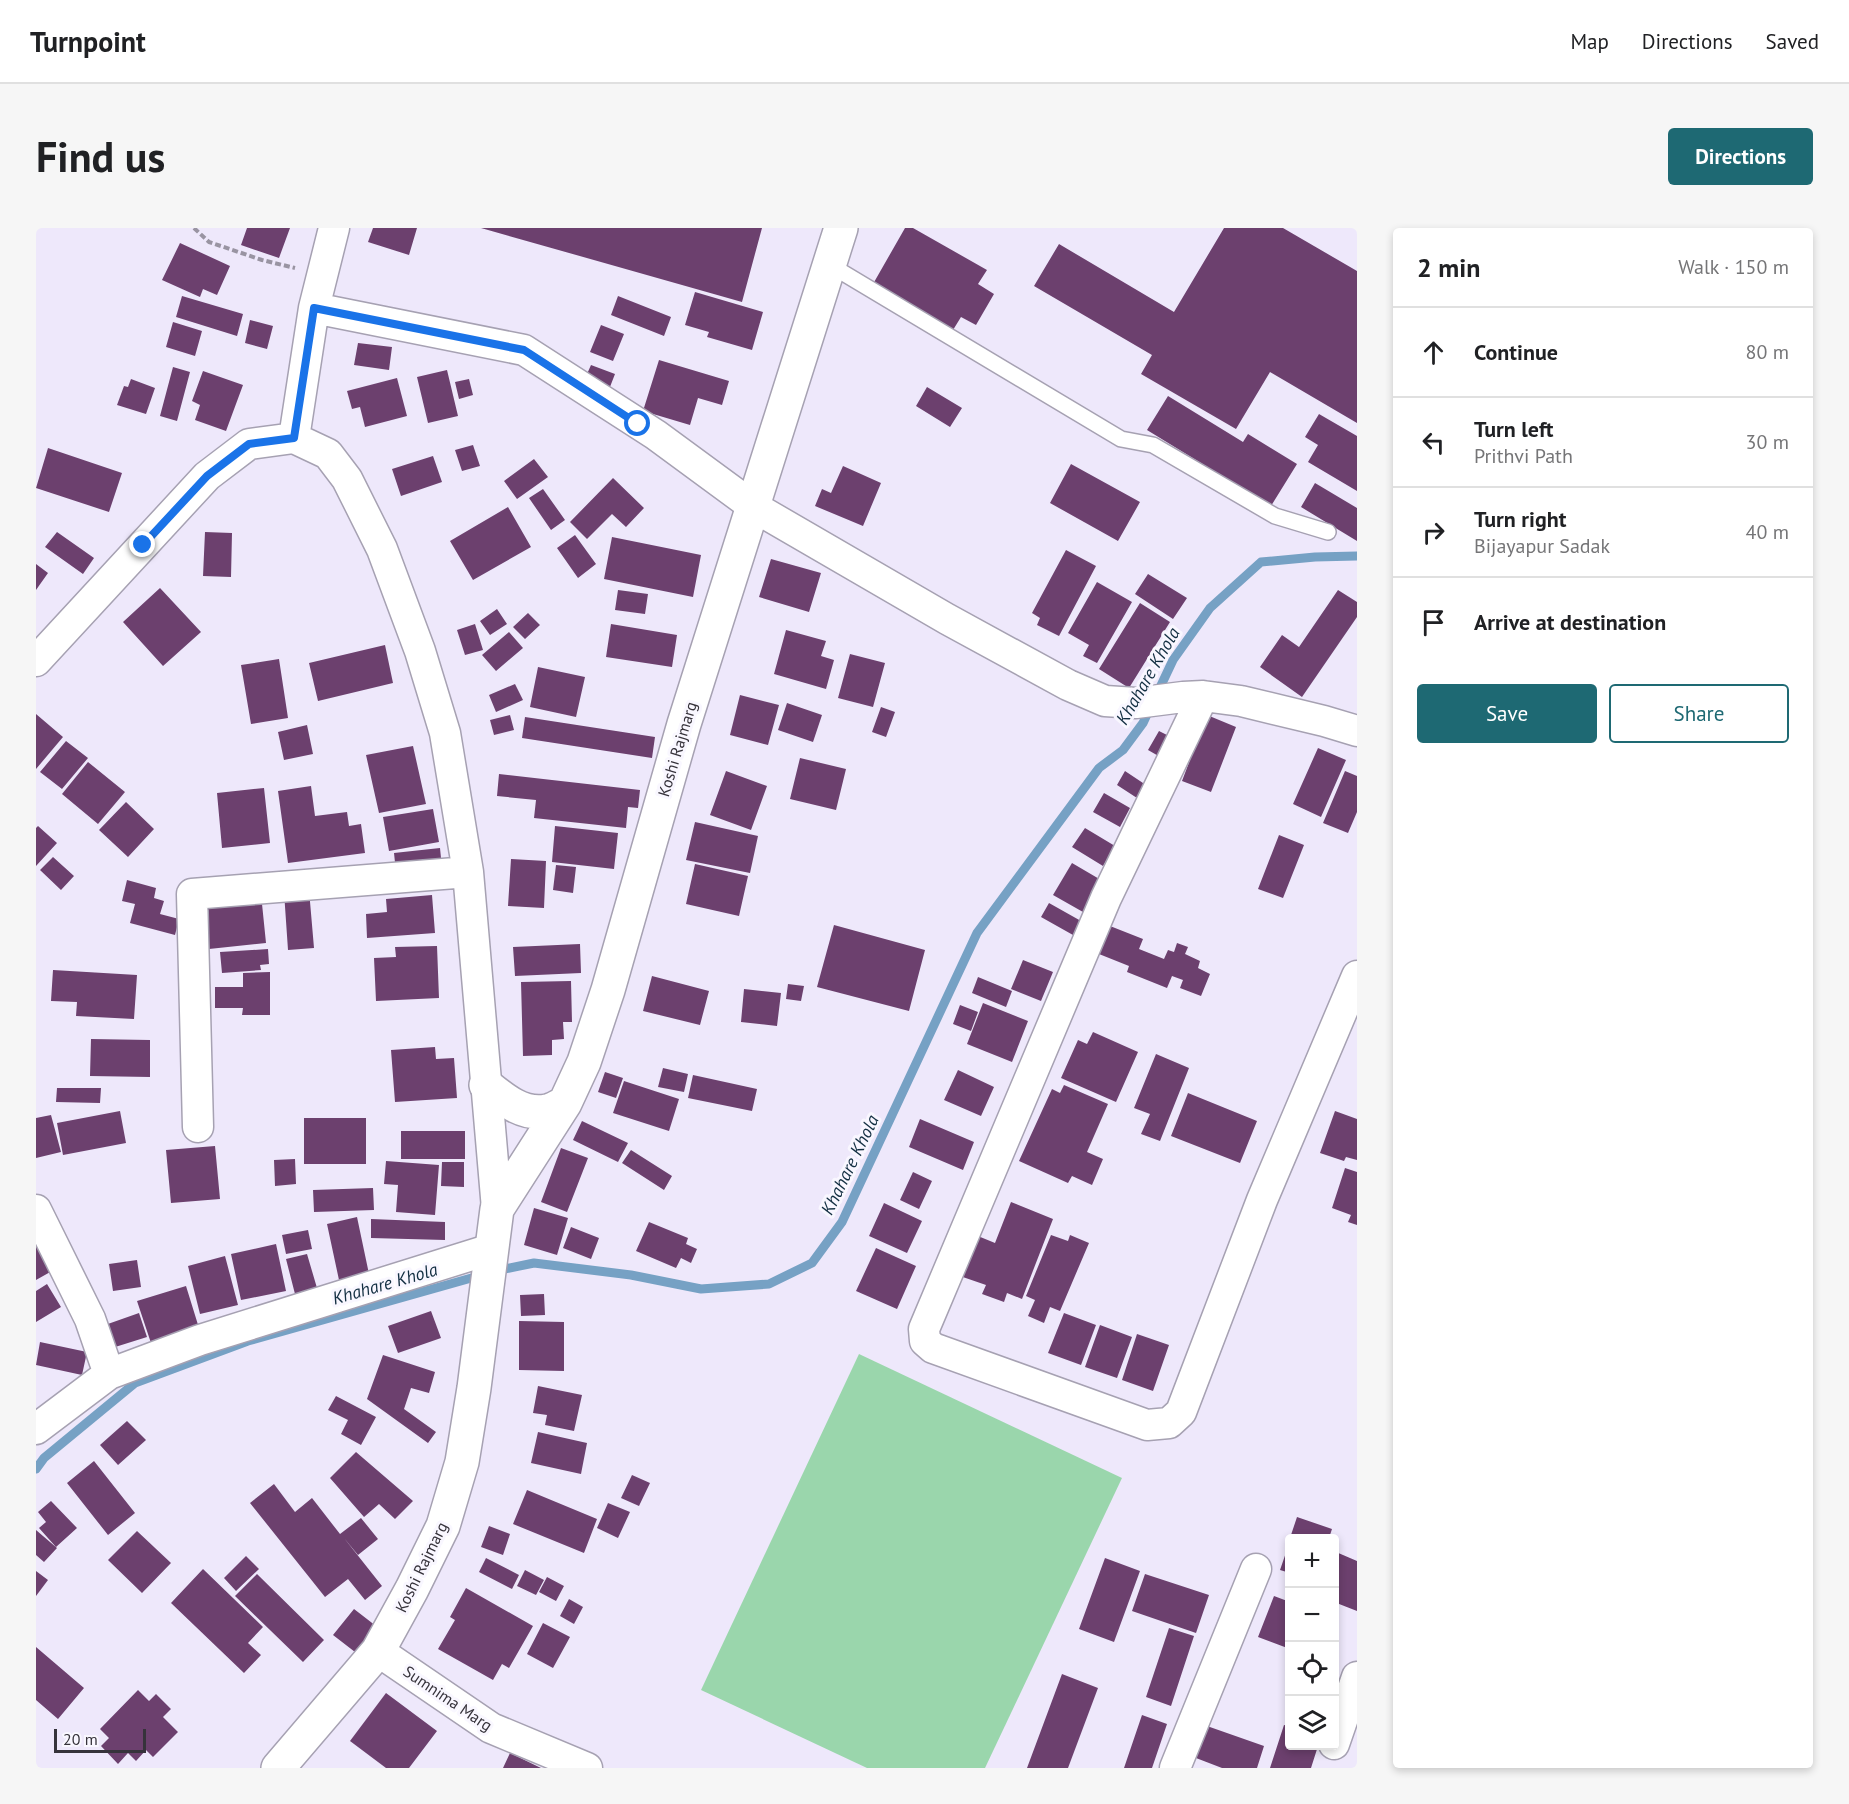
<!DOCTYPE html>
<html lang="en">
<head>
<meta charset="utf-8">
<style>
	:root { --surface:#fff; --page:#f6f6f6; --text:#202124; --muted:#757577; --line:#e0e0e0; --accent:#1e6973 }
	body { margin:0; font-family:"PT Sans",sans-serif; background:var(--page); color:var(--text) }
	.controls { position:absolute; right:18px; bottom:18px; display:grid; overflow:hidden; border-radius:6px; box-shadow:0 3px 9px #0003 }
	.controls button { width:54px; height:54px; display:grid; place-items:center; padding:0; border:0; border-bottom:2px solid var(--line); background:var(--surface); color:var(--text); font:30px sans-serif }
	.scale { position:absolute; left:18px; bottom:15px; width:92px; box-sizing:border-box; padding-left:6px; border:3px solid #36333b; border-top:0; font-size:16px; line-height:21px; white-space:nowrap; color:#36333b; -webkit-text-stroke:4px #f9f7ff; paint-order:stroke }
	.stop { position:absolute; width:18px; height:18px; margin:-14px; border:4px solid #1a73e8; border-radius:50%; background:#fff }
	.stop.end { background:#1a73e8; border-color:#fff; box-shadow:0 2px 6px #0008 }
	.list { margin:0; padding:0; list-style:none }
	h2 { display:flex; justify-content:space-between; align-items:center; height:78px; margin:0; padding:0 24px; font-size:26px }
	h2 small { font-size:20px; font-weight:400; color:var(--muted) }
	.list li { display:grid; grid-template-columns:39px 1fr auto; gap:18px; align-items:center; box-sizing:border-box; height:90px; padding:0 24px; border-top:2px solid var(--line) }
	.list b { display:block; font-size:22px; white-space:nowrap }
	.list p { margin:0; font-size:20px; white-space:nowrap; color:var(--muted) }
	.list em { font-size:20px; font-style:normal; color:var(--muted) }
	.actions { display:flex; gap:12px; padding:18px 24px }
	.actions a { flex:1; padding:14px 0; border:2px solid var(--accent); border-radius:6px; text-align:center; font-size:21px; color:var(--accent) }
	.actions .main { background:var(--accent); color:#fff }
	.icon { flex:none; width:33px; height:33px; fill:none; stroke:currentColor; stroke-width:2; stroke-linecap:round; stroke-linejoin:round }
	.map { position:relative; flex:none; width:1321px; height:1540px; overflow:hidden; border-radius:6px }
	header { display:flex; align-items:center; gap:36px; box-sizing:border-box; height:84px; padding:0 30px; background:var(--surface); border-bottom:2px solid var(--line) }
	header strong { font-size:28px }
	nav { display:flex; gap:33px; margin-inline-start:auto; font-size:21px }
	.intro { display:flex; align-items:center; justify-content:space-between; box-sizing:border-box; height:144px; padding:0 36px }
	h1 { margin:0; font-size:42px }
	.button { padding:15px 27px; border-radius:6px; background:var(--accent); color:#fff; font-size:21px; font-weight:700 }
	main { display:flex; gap:36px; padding:0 36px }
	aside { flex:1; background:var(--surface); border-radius:6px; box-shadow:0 3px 9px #0003 }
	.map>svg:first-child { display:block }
	.green { fill:#9ad6ac }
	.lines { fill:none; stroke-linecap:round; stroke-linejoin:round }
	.stream { stroke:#76a1c4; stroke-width:9 }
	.building { fill:#6c406e }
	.lane-casing { stroke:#a6a1b2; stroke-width:18 }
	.street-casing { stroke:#a6a1b2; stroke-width:33 }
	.primary-casing { stroke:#a6a1b2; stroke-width:36 }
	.path { stroke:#9994a2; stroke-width:4; stroke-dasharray:6 3; stroke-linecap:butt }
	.lane { stroke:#fff; stroke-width:15 }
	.street { stroke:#fff; stroke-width:30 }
	.primary { stroke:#fff; stroke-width:33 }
	.route { stroke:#1a73e8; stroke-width:8 }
	.labels { text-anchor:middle; stroke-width:6; stroke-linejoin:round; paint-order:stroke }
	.street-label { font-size:16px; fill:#36333b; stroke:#f9f7ff }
	.water-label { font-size:18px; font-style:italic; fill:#132f42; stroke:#f9f7ff }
</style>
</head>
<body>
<header>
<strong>Turnpoint</strong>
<nav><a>Map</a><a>Directions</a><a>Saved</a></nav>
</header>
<div class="intro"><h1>Find us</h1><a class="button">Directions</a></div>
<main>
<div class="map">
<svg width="1321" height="1540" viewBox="0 0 1321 1540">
	<rect width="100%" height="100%" fill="#eee8fb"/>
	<!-- green -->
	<path class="green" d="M823,1126L1086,1250L949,1540H831L665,1462Z"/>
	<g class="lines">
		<!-- stream -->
		<path class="stream" d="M1120,468L1137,432L1174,380L1225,334L1279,329L1321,328
			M459,1043L498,1035L595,1047L665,1061L733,1056L776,1035L806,994L941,705L1063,540L1087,522L1107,495L1114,480
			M0,1241L8,1230L99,1155L212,1113L446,1047"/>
	</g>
	<!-- building -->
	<path class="building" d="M211,0H254L243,30L205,17Z
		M337,0H381L373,27L332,14Z
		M445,0H726L706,74Z
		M869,0H877L951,42L942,56L958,66L940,97L925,89L917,102L837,56Z
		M1188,0H1247L1321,43V195L1234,144L1200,201L1105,146L1116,127L998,58L1023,16L1138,84Z
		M144,15L194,38L181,67L167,61L164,69L126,52Z
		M659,64L727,84L716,122L671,109L673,104L649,97Z
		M146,68L207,86L201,108L140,89Z
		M582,68L635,89L628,108L575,87Z
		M214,92L237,98L231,121L209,115Z
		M137,94L166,103L159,128L130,119Z
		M565,97L588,106L577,133L554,124Z
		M322,115L356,119L353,142L318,137Z
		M623,132L693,153L686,177L662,170L654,197L607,183Z
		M555,137L579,146L572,164L547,155Z
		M137,139L154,144L141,193L124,188Z
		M411,142L422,188L392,195L381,149Z
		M167,143L207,157L190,203L159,192L164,177L156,173Z
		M361,150L371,188L329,199L324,179L316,181L311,163Z
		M95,151L119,160L110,186L81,177L88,158L92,159Z
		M433,151L437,167L423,171L419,154Z
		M891,159L926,180L914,199L880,178Z
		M1132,168L1207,214L1212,206L1261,236L1235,278L1111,202Z
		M1283,186L1321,208V263L1272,234L1282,217L1269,209Z
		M437,217L444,238L426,243L419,222Z
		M12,220L86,245L73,284L0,260Z
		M397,228L406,254L365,268L356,241Z
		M498,231L512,249L481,271L468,253Z
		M1035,236L1104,274L1082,313L1014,275Z
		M807,238L845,255L827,298L779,278L786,261L795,265Z
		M577,250L608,280L590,299L576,286L551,311L534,294Z
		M1279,255L1321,280V313L1265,279Z
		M507,261L529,292L515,302L493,270Z
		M472,279L495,319L437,352L414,313Z
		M21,304L58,330L47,346L9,319Z
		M169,304L196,305L195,349L167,348Z
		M539,307L560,336L542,350L521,320Z
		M576,309L665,327L657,369L568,351Z
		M1030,322L1060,338L1023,408L1001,397L1004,390L996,385Z
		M735,331L785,345L773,384L723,369Z
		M0,336L12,345L0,362Z
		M1112,346L1151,370L1137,391L1099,366Z
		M1061,354L1096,374L1061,435L1047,428L1053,417L1032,405Z
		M124,360L165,404L127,438L87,394Z
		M582,362L612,366L609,386L579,382Z
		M1302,362L1321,374V389L1266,469L1224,439L1246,407L1263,419Z
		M1104,375L1134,394L1093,460L1063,441Z
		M461,381L471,396L454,407L444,393Z
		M492,385L504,397L489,411L477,399Z
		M439,396L447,422L429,427L421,402Z
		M575,396L641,407L636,439L570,429Z
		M750,402L790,413L785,428L798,432L790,461L738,446Z
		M473,404L487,420L460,443L446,427Z
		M349,417L357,455L282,473L273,435Z
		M814,426L849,435L837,479L802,470Z
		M243,431L252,490L215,496L205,437Z
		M502,439L549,449L540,489L494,479Z
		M479,456L487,472L460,484L453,467Z
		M704,467L743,477L732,517L694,507Z
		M751,475L786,487L777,514L742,502Z
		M845,479L859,484L850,509L836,504Z
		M0,486L27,509L0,541Z
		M474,487L478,502L458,507L454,492Z
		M1171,487L1200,499L1175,564L1146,553Z
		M489,489L619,509L616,530L486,510Z
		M271,497L277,526L248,532L242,504Z
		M1123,503L1137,510L1126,530L1112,522Z
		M30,513L52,530L26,561L4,544Z
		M377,518L390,576L343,585L330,527Z
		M1282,520L1310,532L1285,589L1257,576Z
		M764,530L810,541L800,582L754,571Z
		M52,534L89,564L62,596L26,566Z
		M690,543L731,558L715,602L674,587Z
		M1089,543L1110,557L1101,570L1081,557Z
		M1309,543L1321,548V584L1312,605L1287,595Z
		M463,546L604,562L602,580L592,579L590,600L498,590L500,572L461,568Z
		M275,558L279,588L311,584L313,598L325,596L329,625L252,635L242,563Z
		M228,560L234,615L186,620L181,565Z
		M1068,565L1094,580L1084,599L1057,584Z
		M90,574L118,601L92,629L63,602Z
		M397,581L403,614L353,623L347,589Z
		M659,594L722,608L714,645L650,632Z
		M2,598L21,615L0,638V600Z
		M519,598L582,605L578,641L516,634Z
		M1049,600L1079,618L1067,638L1036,619Z
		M1243,607L1268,617L1247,670L1222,661Z
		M404,620L406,640L360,644L358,625Z
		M17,629L38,648L25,662L4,642Z
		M475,631L510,633L508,680L472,678Z
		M1036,635L1065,652L1047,684L1017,667Z
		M659,636L712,648L703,688L650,676Z
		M520,637L540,639L537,665L517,662Z
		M91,652L120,660L118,670L128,673L124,686L143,691L139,707L94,695L99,676L86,673Z
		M273,662L278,720L252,722L248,664Z
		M225,666L230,715L173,721L167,673Z
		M396,667L399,705L331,710L330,686L351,684L350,671Z
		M1013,675L1045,693L1037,707L1005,689Z
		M798,697L889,722L873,783L781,759Z
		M1074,698L1107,711L1103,721L1128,731L1132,722L1138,724L1141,715L1152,719L1149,726L1164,733L1162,740L1174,746L1165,768L1144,760L1147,752L1136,748L1131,760L1091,744L1093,738L1063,726Z
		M544,716L545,745L479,748L477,719Z
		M401,718L403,770L340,773L338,730L360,729L359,719Z
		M232,721L233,736L224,737L225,742L186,745L184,724Z
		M987,732L1017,744L1005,773L975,761Z
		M17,742L101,747L98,791L40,788L41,774L15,773Z
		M234,744V787H206L207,780H179V759H207V745Z
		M616,748L673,763L664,797L607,783Z
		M942,749L976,763L970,779L936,765Z
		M535,753L536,794H527L528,811L516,812V827L487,828L485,754Z
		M752,756L768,758L765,773L750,771Z
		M708,761L745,765L741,798L705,794Z
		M947,775L992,793L976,834L931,816Z
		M924,777L942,784L935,803L917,796Z
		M1057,804L1102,824L1080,874L1025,850L1042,812L1051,816Z
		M55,811L114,812V849L54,848Z
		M399,819L400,831L418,830L421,870L359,874L355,822Z
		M1120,826L1153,840L1124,913L1105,906L1114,886L1098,880Z
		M627,840L652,846L648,864L622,859Z
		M922,842L958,859L945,888L908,872Z
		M569,844L587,850L580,870L562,864Z
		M657,847L721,861L716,883L652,870Z
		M588,853L643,871L633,903L577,885Z
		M1028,857L1072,876L1051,924L1067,931L1056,957L1036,948L1032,955L983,933L1016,861L1024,865Z
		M21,860H65L64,875L20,874Z
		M1152,865L1221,893L1204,935L1135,908Z
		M84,883L90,915L27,927L21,895Z
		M1299,883L1321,891V932L1310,929L1308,933L1284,925Z
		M15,887L25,924L0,930V890Z
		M268,890H330V936H268Z
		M884,891L938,914L927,942L873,919Z
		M546,893L592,915L582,934L537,912Z
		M365,903H429V931H365Z
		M179,918L184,971L135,975L130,922Z
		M525,920L552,930L531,984L505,974Z
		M595,922L636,948L628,962L586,935Z
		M259,931L260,956L239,958L238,932Z
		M350,933L403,937L399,987L360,984L362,957L348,956Z
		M406,934H428V959L405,958Z
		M1309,940L1321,944V997L1312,994L1315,987L1296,980Z
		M877,944L896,953L883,981L864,972Z
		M337,960L338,982L278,984L277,962Z
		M975,974L1017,991L986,1071L971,1065L968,1074L946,1066L950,1057L921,1047L937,1006L959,1015Z
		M848,975L886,993L871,1025L833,1008Z
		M498,980L532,990L521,1027L488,1017Z
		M321,989L333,1046L303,1052L291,996Z
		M335,991L409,994V1012L335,1010Z
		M613,994L652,1010L650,1016L661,1021L655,1035L645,1030L640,1040L600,1023Z
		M535,999L563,1010L555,1031L527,1020Z
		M272,1002L276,1021L250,1026L246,1007Z
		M1015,1007L1032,1013L1034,1007L1053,1015L1024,1083L1014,1079L1008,1095L992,1088L999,1072L990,1068Z
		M0,1014L16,1043L0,1052Z
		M240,1016L250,1063L205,1072L195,1026Z
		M840,1020L880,1038L861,1081L820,1063Z
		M271,1026L281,1060L259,1066L250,1031Z
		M189,1028L202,1077L164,1086L152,1038Z
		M101,1032L105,1059L77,1063L73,1036Z
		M11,1056L25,1079L0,1094V1063Z
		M150,1058L163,1100L115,1115L101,1073Z
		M508,1066L509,1087L485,1088L484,1067Z
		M395,1083L405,1110L362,1125L352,1098Z
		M103,1085L111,1109L76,1120L69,1097Z
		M1028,1085L1060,1097L1045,1137L1012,1125Z
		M483,1093L528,1094V1143L483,1142Z
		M1064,1097L1096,1109L1081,1150L1049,1139Z
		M1101,1106L1133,1117L1117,1163L1086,1152Z
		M4,1114L51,1124L46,1147L0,1137Z
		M347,1127L399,1144L393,1165L375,1160L368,1181L400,1204L392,1215L331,1171Z
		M502,1158L546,1167L538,1203L509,1197L511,1187L497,1185Z
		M300,1168L340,1189L325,1217L305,1206L312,1192L292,1182Z
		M91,1193L110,1212L82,1237L64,1217Z
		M502,1204L551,1215L545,1246L495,1235Z
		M320,1224L377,1273L359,1291L343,1276L328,1289L294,1250Z
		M58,1233L99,1285L72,1307L31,1255Z
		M596,1247L614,1255L603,1278L585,1270Z
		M238,1256L259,1284L276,1270L304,1306L325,1290L342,1311L322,1327L308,1310L346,1358L329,1372L312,1351L289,1369L214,1275Z
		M491,1262L561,1291L548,1325L477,1296Z
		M15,1273L41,1300L20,1319L3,1300L10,1294L2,1284Z
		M572,1275L594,1284L582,1310L561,1300Z
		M1261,1289L1296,1301L1293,1310H1254Z
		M453,1298L474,1306L467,1327L445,1319Z
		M0,1302L21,1320L8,1334L0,1327Z
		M101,1303L135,1335L106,1365L72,1332Z
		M1254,1313V1345L1244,1342Z
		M1300,1324L1321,1333V1383L1298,1374V1329Z
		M210,1328L223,1341L200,1363L188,1350Z
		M450,1330L483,1347L476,1361L443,1344Z
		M1069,1330L1104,1343L1078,1414L1043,1401Z
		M167,1341L227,1399L212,1415L225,1427L208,1445L135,1375Z
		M489,1342L508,1352L500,1367L481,1358Z
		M0,1343L12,1352L0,1368Z
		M221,1346L288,1412L267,1434L199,1368Z
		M1109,1346L1173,1367L1160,1405L1096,1383Z
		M511,1349L528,1358L520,1373L503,1364Z
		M430,1360L497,1398L473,1440L466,1436L457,1452L402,1421L419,1392L414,1389Z
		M1238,1368L1254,1374V1421L1222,1409Z
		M533,1371L547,1379L538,1396L524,1388Z
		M318,1381L340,1398L319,1424L297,1407Z
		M507,1395L534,1409L517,1440L491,1426Z
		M1133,1400L1158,1408L1135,1478L1110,1469Z
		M0,1419L48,1460L22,1491L0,1472Z
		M1026,1446L1062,1460L1032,1540H991Z
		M102,1462L113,1473L120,1466L135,1481L127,1489L142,1504L117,1529L110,1522L100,1533L92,1525L82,1536L65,1518L73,1510L64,1501Z
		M350,1465L401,1503L373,1540H350L314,1513Z
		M1106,1487L1131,1496L1116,1540H1088Z
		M1248,1497L1254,1498V1518H1282L1275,1540H1234Z
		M1171,1498L1228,1518L1221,1540H1186L1160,1530Z
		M474,1525L505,1540H467Z"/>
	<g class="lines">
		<!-- lane casing -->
		<g class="lane-casing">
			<path id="lane" d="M794,37L1085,211L1117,217L1239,288L1292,304"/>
		</g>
		<!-- street casing -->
		<g class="street-casing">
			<path id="street" d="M278,80L488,122L620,207L718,279L911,391L1032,457L1069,473L1100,475L1147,469L1167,468L1205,473L1288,493L1321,503
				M258,210L292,226L311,251L346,321L384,423L409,505L432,644L461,981
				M258,210L278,80L298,0
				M0,433L171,248L213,216L258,210
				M1167,468L1070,670L888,1101L889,1113L897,1120L1111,1197L1133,1195L1145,1184L1226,972L1321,748
				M162,899L156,666L432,644
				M0,982L54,1091L73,1146L0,1201
				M73,1146L164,1112L455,1021
				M342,1423L455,1500L551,1540
				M1298,1516L1321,1449
				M1139,1540L1220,1341"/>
		</g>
		<!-- primary casing -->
		<g class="primary-casing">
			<path id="primary" d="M450,857C467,871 487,888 511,883C517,882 523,878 529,875
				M242,1540L342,1423L376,1361L407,1298L426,1234L438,1160L461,981L529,875L548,834L572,762L648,496L805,0"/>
		</g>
		<!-- path -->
		<path class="path" d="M158,0L173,14L226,32L259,40"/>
		<!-- lane -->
		<use href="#lane" class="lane"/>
		<!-- street -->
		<use href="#street" class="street"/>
		<!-- primary -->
		<use href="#primary" class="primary"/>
	</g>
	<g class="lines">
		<!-- route -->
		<path class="route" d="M107,317L171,248L213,216L258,210L278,80L488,122L602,196"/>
	</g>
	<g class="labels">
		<!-- street labels -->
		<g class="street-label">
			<text transform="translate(641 521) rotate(-73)" y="6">Koshi Rajmarg</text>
			<text transform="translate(385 1339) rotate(-64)" y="6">Koshi Rajmarg</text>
			<text transform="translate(412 1470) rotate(34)" y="6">Sumnima Marg</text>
		</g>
		<!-- water labels -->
		<g class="water-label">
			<text transform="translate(1112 448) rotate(-60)" y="6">Khahare Khola</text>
			<text transform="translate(814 937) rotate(-64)" y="6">Khahare Khola</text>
			<text transform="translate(349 1056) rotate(-16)" y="6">Khahare Khola</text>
		</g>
	</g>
</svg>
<div class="controls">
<button>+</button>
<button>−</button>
<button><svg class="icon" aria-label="locate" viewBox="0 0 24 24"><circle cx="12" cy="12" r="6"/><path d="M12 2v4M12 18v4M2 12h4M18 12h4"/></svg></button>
<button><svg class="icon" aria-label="layers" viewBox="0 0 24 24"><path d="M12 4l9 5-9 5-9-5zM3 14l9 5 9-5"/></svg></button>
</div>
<div class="scale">20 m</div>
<div class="stop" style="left:602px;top:196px"></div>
<div class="stop end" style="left:107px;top:317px"></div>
</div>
<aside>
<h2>2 min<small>Walk · 150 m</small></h2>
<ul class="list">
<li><svg class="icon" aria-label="ahead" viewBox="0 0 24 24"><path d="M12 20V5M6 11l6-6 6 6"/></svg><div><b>Continue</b></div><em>80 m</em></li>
<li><svg class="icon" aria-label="left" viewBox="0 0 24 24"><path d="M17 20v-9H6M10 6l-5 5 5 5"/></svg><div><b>Turn left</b><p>Prithvi Path</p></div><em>30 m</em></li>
<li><svg class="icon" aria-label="right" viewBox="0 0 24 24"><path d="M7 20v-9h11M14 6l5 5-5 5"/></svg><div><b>Turn right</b><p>Bijayapur Sadak</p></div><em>40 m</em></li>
<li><svg class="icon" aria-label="arrive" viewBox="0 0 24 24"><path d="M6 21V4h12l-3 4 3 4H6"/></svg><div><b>Arrive at destination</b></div></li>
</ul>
<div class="actions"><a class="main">Save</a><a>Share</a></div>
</aside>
</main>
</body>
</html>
